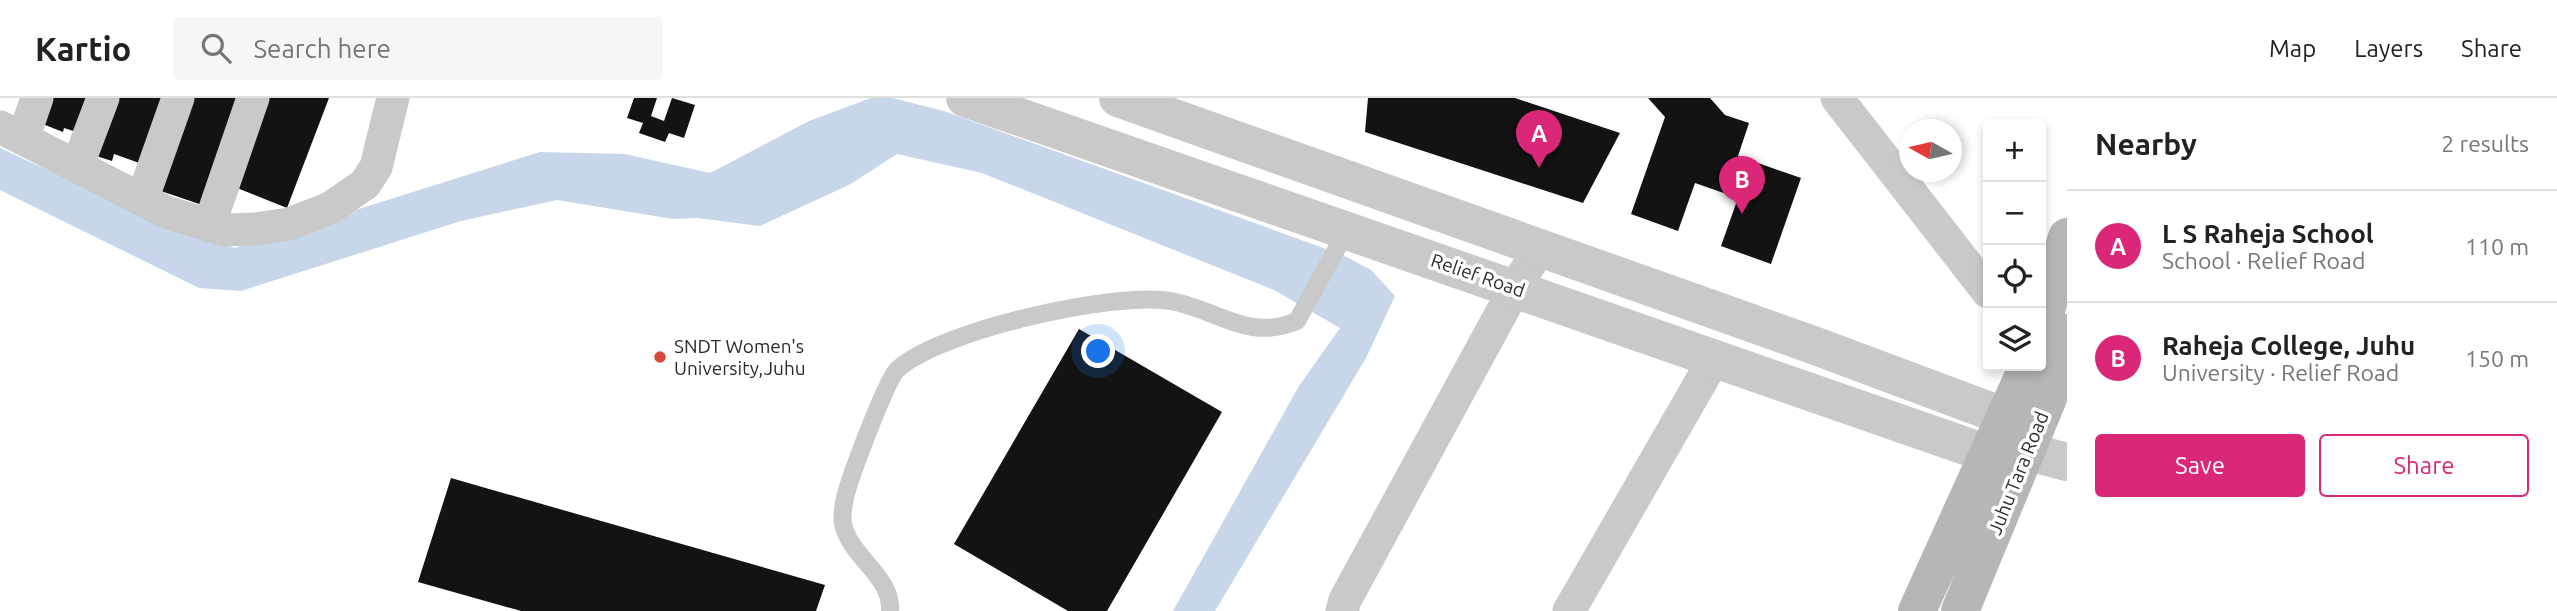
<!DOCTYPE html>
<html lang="en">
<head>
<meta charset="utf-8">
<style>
	:root { --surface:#fff; --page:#f6f6f6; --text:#222; --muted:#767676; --line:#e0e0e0; --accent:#db2777 }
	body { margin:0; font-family:Ubuntu,sans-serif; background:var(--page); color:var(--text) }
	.controls { position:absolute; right:21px; top:21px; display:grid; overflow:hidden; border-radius:7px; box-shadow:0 4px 10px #0003 }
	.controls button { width:63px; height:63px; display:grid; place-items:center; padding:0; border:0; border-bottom:2px solid var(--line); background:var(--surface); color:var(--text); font:35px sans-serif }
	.compass { position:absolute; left:1899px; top:21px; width:63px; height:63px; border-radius:50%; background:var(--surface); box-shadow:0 4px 10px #0003; rotate:278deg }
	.you { position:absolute; left:1099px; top:254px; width:24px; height:24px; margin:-18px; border:5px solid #fff; border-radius:50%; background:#1a73e8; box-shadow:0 0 0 10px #1a73e833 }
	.badge { display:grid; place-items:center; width:46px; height:46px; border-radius:50%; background:var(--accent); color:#fff; font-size:23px; font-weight:700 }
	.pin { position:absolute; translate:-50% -58px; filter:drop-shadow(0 2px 4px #0008) }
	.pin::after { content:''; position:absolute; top:37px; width:24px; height:21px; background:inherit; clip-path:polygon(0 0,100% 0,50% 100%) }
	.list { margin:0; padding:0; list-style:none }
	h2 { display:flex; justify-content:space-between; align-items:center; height:91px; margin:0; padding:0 28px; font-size:30px }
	h2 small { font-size:23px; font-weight:400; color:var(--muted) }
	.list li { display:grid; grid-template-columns:46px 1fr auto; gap:21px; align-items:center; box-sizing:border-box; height:112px; padding:0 28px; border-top:2px solid var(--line) }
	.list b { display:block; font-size:26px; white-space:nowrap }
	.list p { margin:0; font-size:23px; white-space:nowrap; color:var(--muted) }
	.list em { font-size:23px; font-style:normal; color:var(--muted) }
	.actions { display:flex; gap:14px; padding:21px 28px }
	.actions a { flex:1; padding:16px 0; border:2px solid var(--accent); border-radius:7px; text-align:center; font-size:24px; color:var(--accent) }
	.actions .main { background:var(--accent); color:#fff }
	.icon { flex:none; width:38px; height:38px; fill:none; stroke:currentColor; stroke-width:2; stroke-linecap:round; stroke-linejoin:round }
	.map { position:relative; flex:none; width:2067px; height:513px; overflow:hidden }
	header { display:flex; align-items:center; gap:42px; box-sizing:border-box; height:98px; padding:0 35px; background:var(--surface); border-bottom:2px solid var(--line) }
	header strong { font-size:33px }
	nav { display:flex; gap:38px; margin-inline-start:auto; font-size:24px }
	.search { width:490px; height:63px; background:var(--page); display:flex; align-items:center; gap:18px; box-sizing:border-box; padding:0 24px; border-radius:7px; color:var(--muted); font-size:26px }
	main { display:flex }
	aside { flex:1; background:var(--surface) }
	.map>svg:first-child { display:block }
	.water { fill:#c7d6e8 }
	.building { fill:#131313 }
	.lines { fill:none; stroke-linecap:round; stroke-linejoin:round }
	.service { stroke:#c9c9c9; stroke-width:18 }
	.minor { stroke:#c9c9c9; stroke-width:33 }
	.tertiary { stroke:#c9c9c9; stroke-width:38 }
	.secondary { stroke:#b6b6b6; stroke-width:38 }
	.poi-dot { fill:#d94939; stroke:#fff; stroke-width:2.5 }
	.labels { text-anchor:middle; stroke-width:7; stroke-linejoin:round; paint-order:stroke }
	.street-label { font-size:19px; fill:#2c2c2c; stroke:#fff }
	.poi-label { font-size:19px; fill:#2c2c2c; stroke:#fff; text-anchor:start }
</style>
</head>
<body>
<header>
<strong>Kartio</strong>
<div class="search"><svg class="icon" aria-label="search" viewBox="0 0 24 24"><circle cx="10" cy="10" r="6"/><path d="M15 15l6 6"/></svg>Search here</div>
<nav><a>Map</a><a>Layers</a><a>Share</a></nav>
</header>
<main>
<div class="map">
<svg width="2067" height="513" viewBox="0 0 2067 513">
	<rect width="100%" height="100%" fill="#fff"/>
	<!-- water -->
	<path class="water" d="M871,0H893L947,14L1343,157L1371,172L1395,198L1366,260L1215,513H1173L1299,288L1340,230L1274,192L982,75L897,56L849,87L760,128L697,120L673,121L557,102L461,123L241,193L199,190L0,92V50L169,128L235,150L540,54L625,56L710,75L809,23Z"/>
	<!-- building -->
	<path class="building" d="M44,0H99L86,37L64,30L63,34L35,23Z
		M109,0H167L145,67L114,56L112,63L90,56Z
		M187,0H246L208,109L155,91Z
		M265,0H329L287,110L237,90Z
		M634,0H657L651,18L664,23L672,0L695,7L684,40L669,35L665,44L639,35L643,25L627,20Z
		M1368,0H1515L1620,35L1583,105L1365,34Z
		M1648,0H1710L1725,17L1749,25L1738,58L1801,80L1771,166L1721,148L1738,100L1695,85L1678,133L1631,116L1665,19Z
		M1079,231L1222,314L1107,513H1068L954,446Z
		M451,380L825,487L816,513H521L418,484Z"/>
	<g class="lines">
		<!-- service -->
		<path class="service" d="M890,513C893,479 850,459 843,426C842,420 843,411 844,405C846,388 886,283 897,272C937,233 1115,193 1170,203C1218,211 1247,244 1297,223L1347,132"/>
		<!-- minor -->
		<path class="minor" d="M1837,0L1988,194
			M0,29L166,114L225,132L255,131L289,126L330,110L365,86L376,69L393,0
			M23,41L37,0
			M77,69L103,0
			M142,102L178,0
			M209,128L253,0
			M1342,513L1345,502L1515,190L1540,150
			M1569,513L1714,261"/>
		<!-- tertiary -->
		<path class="tertiary" d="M965,0L2020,367
			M1118,0L1813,247L2035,330
			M2044,358L2067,364"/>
		<!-- secondary -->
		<path class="secondary" d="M2041,230L2067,139
			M1917,513L2028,268
			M1960,513L2048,300L2067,235"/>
	</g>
	<!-- markers -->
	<circle class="poi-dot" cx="660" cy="259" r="7"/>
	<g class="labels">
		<!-- street labels -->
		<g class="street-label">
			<text transform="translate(1478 177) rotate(19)" y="7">Relief Road</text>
			<text transform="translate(2018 375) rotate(-68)" y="7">Juhu Tara Road</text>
		</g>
		<!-- poi labels -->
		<g class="poi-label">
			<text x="674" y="255">SNDT Women's<tspan x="674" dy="22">University,Juhu</tspan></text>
		</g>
	</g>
</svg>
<div class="controls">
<button>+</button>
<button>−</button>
<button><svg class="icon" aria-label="locate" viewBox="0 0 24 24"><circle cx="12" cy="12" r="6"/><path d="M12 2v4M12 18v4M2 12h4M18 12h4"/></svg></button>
<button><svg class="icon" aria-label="layers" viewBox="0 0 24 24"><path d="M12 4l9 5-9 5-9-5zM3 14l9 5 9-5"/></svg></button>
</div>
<svg class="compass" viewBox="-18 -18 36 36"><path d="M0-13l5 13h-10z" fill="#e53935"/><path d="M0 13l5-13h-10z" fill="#767676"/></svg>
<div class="you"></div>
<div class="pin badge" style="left:1539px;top:70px">A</div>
<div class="pin badge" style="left:1742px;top:116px">B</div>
</div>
<aside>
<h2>Nearby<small>2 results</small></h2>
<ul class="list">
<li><span class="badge">A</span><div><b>L S Raheja School</b><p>School · Relief Road</p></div><em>110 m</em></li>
<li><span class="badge">B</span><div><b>Raheja College, Juhu</b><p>University · Relief Road</p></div><em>150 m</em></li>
</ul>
<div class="actions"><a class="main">Save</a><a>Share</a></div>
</aside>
</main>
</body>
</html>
